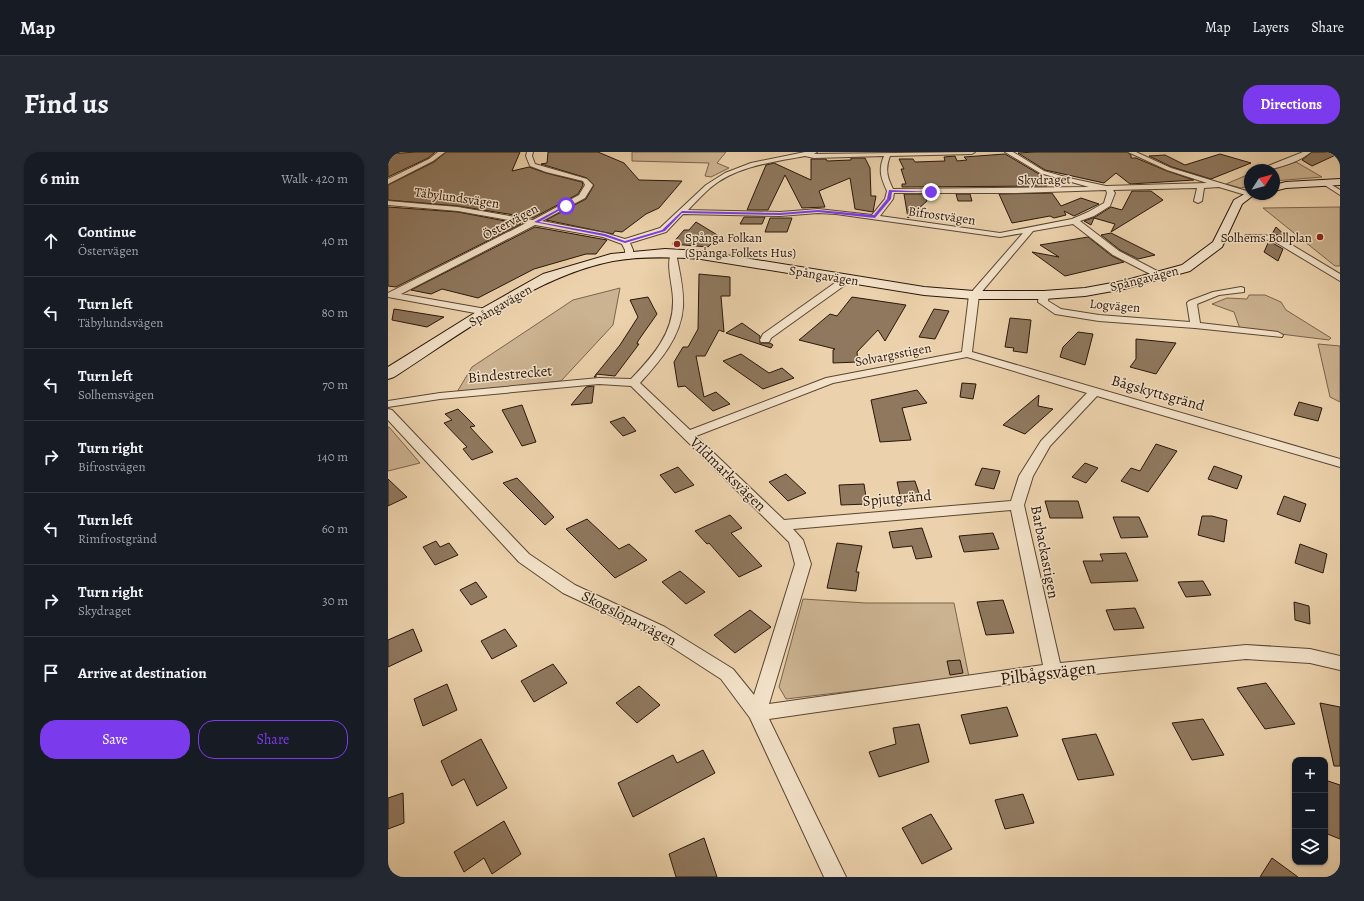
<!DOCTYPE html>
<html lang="en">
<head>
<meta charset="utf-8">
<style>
	:root { --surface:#171b24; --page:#242831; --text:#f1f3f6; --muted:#9ea1a6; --line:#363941; --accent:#7c3aed }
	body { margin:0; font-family:Alegreya,serif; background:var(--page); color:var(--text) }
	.controls { position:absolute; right:12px; bottom:12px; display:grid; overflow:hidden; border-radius:8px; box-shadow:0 1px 3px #0004 }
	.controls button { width:36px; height:36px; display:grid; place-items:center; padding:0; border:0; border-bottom:1px solid var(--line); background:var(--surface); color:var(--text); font:20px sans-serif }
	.compass { position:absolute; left:856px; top:12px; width:36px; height:36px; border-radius:50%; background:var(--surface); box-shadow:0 1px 3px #0004; rotate:54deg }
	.stop { position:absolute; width:12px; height:12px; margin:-9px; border:3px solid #7c3aed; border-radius:50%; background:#fff }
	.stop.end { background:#7c3aed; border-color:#fff; box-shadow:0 1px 4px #0008 }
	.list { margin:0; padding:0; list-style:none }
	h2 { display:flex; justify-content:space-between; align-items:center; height:52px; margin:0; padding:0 16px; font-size:17px }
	h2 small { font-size:13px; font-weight:400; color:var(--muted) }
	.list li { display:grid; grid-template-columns:26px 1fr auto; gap:12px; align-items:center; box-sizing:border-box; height:72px; padding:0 16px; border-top:1px solid var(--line) }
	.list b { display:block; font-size:15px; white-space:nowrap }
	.list p { margin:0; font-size:13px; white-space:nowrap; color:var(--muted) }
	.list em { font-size:13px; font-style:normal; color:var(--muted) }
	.actions { display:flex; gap:8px; padding:12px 16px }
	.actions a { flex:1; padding:9px 0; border:1px solid var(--accent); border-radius:16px; text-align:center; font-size:14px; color:var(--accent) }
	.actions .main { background:var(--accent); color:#fff }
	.icon { flex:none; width:22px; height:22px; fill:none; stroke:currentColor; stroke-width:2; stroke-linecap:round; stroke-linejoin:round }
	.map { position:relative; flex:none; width:952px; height:725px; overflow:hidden; border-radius:16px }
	header { display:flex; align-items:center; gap:24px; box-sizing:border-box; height:56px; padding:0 20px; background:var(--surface); border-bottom:1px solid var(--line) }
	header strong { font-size:19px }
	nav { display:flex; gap:22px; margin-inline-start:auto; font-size:14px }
	.intro { display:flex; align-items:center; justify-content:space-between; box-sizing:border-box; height:96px; padding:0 24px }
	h1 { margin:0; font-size:28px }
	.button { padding:10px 18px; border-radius:16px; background:var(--accent); color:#fff; font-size:14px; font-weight:700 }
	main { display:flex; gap:24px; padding:0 24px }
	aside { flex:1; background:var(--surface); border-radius:16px; box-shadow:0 1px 3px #0004 }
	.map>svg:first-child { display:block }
	.green { fill:#cbb290; stroke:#7a644d }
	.building { fill:#8f785e; stroke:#2a170a }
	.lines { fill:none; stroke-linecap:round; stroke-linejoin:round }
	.street-casing { stroke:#5a4632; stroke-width:2 }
	.secondary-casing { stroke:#2a170a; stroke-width:2 }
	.street { fill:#f3e2c9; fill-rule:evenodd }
	.secondary { fill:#f3e2c9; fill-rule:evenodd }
	.route { fill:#7c3aed }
	.poi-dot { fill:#8f2418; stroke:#f3e2c9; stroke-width:1.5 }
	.labels { text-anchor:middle; stroke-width:3; stroke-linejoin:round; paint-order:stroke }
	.far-street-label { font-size:13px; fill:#2a170a; stroke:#f3e2c9 }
	.far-poi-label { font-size:13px; fill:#2a170a; stroke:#f3e2c9; text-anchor:start }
	.street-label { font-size:15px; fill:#2a170a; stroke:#f3e2c9 }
	.near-street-label { font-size:18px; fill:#2a170a; stroke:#f3e2c9 }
</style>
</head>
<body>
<header>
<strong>Map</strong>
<nav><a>Map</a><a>Layers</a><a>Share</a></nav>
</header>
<div class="intro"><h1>Find us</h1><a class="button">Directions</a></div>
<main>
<aside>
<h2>6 min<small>Walk · 420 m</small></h2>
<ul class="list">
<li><svg class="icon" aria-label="ahead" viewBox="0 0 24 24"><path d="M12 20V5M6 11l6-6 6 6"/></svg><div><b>Continue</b><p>Östervägen</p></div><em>40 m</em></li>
<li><svg class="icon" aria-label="left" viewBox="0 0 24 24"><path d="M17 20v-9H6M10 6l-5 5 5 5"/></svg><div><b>Turn left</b><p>Täbylundsvägen</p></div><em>80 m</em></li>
<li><svg class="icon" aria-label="left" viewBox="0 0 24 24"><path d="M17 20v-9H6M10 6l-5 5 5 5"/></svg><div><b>Turn left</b><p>Solhemsvägen</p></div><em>70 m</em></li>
<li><svg class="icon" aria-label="right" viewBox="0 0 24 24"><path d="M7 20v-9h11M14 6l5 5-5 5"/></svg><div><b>Turn right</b><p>Bifrostvägen</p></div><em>140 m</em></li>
<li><svg class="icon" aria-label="left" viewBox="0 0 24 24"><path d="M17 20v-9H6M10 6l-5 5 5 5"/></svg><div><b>Turn left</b><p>Rimfrostgränd</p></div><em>60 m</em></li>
<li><svg class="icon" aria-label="right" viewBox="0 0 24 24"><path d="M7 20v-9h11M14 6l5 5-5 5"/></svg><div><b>Turn right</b><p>Skydraget</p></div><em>30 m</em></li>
<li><svg class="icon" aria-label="arrive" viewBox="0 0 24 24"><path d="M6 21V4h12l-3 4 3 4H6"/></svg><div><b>Arrive at destination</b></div></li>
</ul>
<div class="actions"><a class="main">Save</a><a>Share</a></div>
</aside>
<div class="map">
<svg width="952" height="725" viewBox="0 0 952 725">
	<rect width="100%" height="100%" fill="#ecd2ac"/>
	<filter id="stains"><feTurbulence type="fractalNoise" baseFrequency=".005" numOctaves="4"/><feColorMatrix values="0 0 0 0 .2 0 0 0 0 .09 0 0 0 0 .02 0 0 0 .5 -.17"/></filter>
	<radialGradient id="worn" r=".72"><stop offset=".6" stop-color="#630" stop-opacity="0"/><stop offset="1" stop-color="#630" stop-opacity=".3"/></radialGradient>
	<!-- green -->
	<path class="green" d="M244,0H338L329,11L341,16L323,25L317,24L321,11L244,9Z
		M908,10L934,25L886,29V18H884Z
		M859,23H862V34L853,36L838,32Z
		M952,55V114H947L875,56Z
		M232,136L225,173L173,229L69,240L84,215L185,148Z
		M861,143H877L893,150L898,158L943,186L941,188L852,177L846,160L824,152L839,146L859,147Z
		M930,192L952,194V250L942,245Z
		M0,275H1L32,311L0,319Z
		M415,447L478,451H566L581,525L398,547L391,535Z"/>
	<!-- building -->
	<path class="building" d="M28,0H47L40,6L0,25V2Z
		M58,0H132L124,19L141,15L158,21L194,30L195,33L190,42L145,66L70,54L0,48V33L46,10Z
		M160,0H210L236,11L251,28L294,29L271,56L258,62L234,80L227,79L225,82L158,68L198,47L206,33L199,26L153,12L159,11Z
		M647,0H739L743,3V6H748L779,19L806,28L742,32L728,21L716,31L657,18L630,1Z
		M924,0H952V1L924,14L914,8Z
		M617,2L651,22L659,34L514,35V32H518L513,17H516L511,7H525L527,10L557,9L556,5L567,4L569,9L579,8L576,5Z
		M832,2L863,11L823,27L784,15L761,4L777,3L797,13Z
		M463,6H477L482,16L483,44H488L485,60L467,57L462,26L431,39L437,55L414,56L397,23L380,58H359L378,13L386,11L423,28V7H438L439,9L463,8Z
		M744,39H763L775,48L723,80L727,72L706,66L703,73L696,69L707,65L723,55L734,58Z
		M664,41L673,54L693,46L711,52L686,64L676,59L678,63L666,66L662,64L624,71L611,42Z
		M516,42H537L539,49L520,66Z
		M568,42H582L584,49H570Z
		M0,55L70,60L133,72L8,135L0,134Z
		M356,65H377L374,72H352Z
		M382,66H404L399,80H377Z
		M308,70L331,84L320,95L284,92L296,78H301Z
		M147,75L219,88L208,102H198L146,117L90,146L54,137L43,142L23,138Z
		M888,75L900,86L899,88L890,83L884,82Z
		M723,81L767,103L750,107L732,98L713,83Z
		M700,85L724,104L736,110L677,124L644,100L671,105L652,93Z
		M881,89L895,97L890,109L876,100Z
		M311,122L342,125V144H333L336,180L331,178L317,204H308L316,245L328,240L342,252L325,259L297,234L290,235L286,210L295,195H300L310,177Z
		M260,145L269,162L250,189L249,192H251L227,224L208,222V225H206L232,193L250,165L242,148Z
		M464,145L518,153L497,189L490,178L469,200L470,210L445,211V198L447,197L411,188L442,162L449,164Z
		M6,157L56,165L39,175L4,168Z
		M546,157L561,159L547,187L531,185Z
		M622,166L643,168L639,201L625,199L626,196L617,195Z
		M354,171L372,184V191H382L385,193L383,196L338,181Z
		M690,180L705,182L697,213L672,205L675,195Z
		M748,187L788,191L768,222L742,215L748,207Z
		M353,202L381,221L394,216L406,226L375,237L335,209Z
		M574,231L588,232L585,247L572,245Z
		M206,234L204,251L183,253L198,235Z
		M529,238L539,251L514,256L523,288L492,290L483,248Z
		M651,243L650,254L665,257L637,282L615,273Z
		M911,250L934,256L930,269L906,263Z
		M134,253L148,290L134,294L114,258Z
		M70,257L87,274L82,275L105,300L84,308L75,297L79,295L56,271L64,268L57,262Z
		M236,265L248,279L235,284L222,270Z
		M768,292L789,299L760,340L733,329L743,316L752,319Z
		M697,311L710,316L698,331L684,325Z
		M826,314L854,324L849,337L820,327Z
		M290,315L306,333L287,341L272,323Z
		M594,316L612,319L606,337L587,333Z
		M398,322L418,341L400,349L381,330Z
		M129,326L166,365L157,373L115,331Z
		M0,327L19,345L0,354Z
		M527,329L533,347L513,348L509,330Z
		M476,332L479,352L453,353L451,333Z
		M896,344L918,352L912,370L889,362Z
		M657,349H690L695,366H662Z
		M342,363L354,376L343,381L374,414L351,425L321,391L319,392L307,379Z
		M814,364H824L839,368L836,390L810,383Z
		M725,365H751L760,385L733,386Z
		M199,367L231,397L241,392L259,408L227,426L178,377Z
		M534,376L544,405L528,407L524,394L505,396L501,380Z
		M605,381L611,397L576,400L571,384Z
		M48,389L52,395L61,391L70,403L47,413L35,395Z
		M449,391L474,394L468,420H471L468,439L439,436Z
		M912,392L939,402L935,421L907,411Z
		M738,401L750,429L703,431L695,409H715L712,402Z
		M292,419L317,440L298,452L274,430Z
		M815,429L823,443L798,445L790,430Z
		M88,430L99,445L83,453L72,438Z
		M615,448L626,481L598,483L589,450Z
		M906,450L921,454L922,472L907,468Z
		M747,456L756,476L726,478L718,458Z
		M362,458L383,475L347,501L326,483Z
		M25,477L34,499L0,515V488Z
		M117,477L129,494L104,507L93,489Z
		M572,508L575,521L562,523L559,509Z
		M165,512L179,531L146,550L133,529Z
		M878,531L907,572L877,577L849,536Z
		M59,532L69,558L35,574L26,547Z
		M251,534L272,553L249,571L228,551Z
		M932,551L952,555V614H946Z
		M619,555L630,584L582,592L573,563Z
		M815,567L836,603L804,608L784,571Z
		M531,572L541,610L491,625L481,600L508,592L505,576Z
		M708,582L726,623L690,628L674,587Z
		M93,587L119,636L89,654L76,627L64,634L53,609Z
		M315,598L327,621L245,665L230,631L285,603L289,611Z
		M937,628L952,633V687L937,681Z
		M15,641L16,671L0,677V646Z
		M635,642L646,671L617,677L607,648Z
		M543,662L564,697L534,712L514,676Z
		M116,669L133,702L104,722L96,706L76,720L66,700Z
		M316,686L329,725H288L281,702Z
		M884,706L910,725H872Z"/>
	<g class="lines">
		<!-- street casing -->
		<g class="street-casing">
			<path id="street" d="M50,0H57L45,9L0,32V27L41,7Z
				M139,0H145L144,4L147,12L199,27L205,33L197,46L154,69L217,81L237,87L272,76L318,33L337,21L363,11L417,0H429L426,2L587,0L584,2L502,4C497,17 499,25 505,37L701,35L652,21L617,0H625L656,19L681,26L718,34L819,31L779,18L740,0H748L783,16L862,40V42H865L861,44L831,35L816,36L814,49L810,51L806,49L809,36L725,38L727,41L722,54L706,64L692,69L731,99L773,121V125L770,126L725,103L685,72L645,79L591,143L584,200L952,307V315L709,244L662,294L645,324L636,353L672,511L858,493L922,497L952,504V518L922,511L858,507L665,526L381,567L458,725H436L362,566L333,527L265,483L175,441L131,410L0,268V257L4,258L141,402L187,433L277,475L345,517L366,543L407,412L401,390L243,234L211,232L52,247L0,255V249L52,241L211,226L243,227C264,205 286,181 285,148C285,133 277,112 284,99L287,98L291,101L289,106C292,122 296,138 295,155C293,185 272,209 252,231L302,278L438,226L574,200L581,143L635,81L612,85L448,62L430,61L392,64L295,62L278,80L242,91L245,98V104L241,107L237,104V98L234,92L215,85L147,73L13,142L98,157L101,158L103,160L101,162L98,163L0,145V141L138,71L70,59L0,53V49L70,55L145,68L191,43L197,33L195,29L158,20L142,14L138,4ZM417,4L426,6L496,4C490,18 493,26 499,39L497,47L484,63L430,57L392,60L300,58C307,51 314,43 322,36C348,14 385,10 417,4ZM718,38L719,41L716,51L700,60L684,67L612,81L492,64L505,47L506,41H628ZM579,205L699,241L653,289L631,324L623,349L396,368L308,284L445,231ZM623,358L655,513L381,552L423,412L415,388L405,377Z
				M915,0H923C910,11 886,18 870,18Z
				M935,30H939L952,38V43L935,32Z
				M858,83L889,84L952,122V129L884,88L861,87L857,85Z
				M458,123L462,126L457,133L383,186L381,190H373L372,188L375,182Z
				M853,135L856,136V140L831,143L809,152L812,171L890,180L895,183L894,185L807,176L711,169L667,162L650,150L651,143L656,140L661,143L660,149L673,157L711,163L802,170L799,151L801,149L825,140Z"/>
		</g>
		<!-- secondary casing -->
		<g class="secondary-casing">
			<path id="secondary" d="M952,27V33L898,36L886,39V33L898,30Z
				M862,39V42H867L854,52L834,95L802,119L736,137L697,144L656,147H586L536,143L313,107C284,105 254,104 225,109C148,124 71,183 6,225L0,227V215L93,157L155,122L223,102L277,97L313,99L536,135L586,139H656L697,136L735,129L794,113L825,90L846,48Z"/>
		</g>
		<!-- street -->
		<use href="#street" class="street"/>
		<!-- secondary -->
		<use href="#secondary" class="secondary"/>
	</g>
	<!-- route -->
	<path class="route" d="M501,38L545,40H504L503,47L487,66L430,60L392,63L294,61L277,79L237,91L216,84L146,70L178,53L179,54L151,70L217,82L237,89L274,78L294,59L392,61L430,58L486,63L499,47Z"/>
	<!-- markers -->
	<g class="poi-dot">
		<circle cx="932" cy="85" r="4"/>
		<circle cx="289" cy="92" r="4"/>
	</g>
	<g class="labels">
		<!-- far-street labels -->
		<g class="far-street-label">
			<text transform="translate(656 27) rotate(-1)" y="5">Skydraget</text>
			<text transform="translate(69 45) rotate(8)" y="5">Täbylundsvägen</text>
			<text transform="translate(554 63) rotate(8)" y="5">Bifrostvägen</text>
			<text transform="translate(122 69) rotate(-28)" y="5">Östervägen</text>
			<text transform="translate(436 123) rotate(9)" y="5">Spångavägen</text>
			<text transform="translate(756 126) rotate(-14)" y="5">Spångavägen</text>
			<text transform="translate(112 153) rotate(-30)" y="5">Spångavägen</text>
			<text transform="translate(727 153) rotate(5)" y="5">Logvägen</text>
			<text transform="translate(505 202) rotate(-11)" y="5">Solvargsstigen</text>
		</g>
		<!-- far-poi labels -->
		<g class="far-poi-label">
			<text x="297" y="90">Spånga Folkan<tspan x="297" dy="15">(Spånga Folkets Hus)</tspan></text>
			<text x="924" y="90" text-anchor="end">Solhems Bollplan</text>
		</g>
		<!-- street labels -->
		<g class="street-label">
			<text transform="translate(122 222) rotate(-5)" y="5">Bindestrecket</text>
			<text transform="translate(770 241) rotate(16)" y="5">Bågskyttsgränd</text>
			<text transform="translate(340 322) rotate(44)" y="5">Vildmarksvägen</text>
			<text transform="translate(509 346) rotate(-5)" y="5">Spjutgränd</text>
			<text transform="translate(657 400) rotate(79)" y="5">Barbackastigen</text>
			<text transform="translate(241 466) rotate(27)" y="5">Skogslöparvägen</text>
		</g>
		<!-- near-street labels -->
		<g class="near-street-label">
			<text transform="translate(660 521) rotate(-7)" y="6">Pilbågsvägen</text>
		</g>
	</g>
	<rect width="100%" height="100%" filter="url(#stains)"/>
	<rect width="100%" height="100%" fill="url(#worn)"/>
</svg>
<div class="controls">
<button>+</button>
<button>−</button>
<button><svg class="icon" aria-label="layers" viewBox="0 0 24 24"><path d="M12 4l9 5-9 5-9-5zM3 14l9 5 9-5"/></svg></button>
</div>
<svg class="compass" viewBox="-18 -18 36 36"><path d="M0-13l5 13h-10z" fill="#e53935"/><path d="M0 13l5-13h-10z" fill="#9ea1a6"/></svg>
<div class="stop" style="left:178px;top:54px"></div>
<div class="stop end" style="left:543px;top:40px"></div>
</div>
</main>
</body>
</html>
